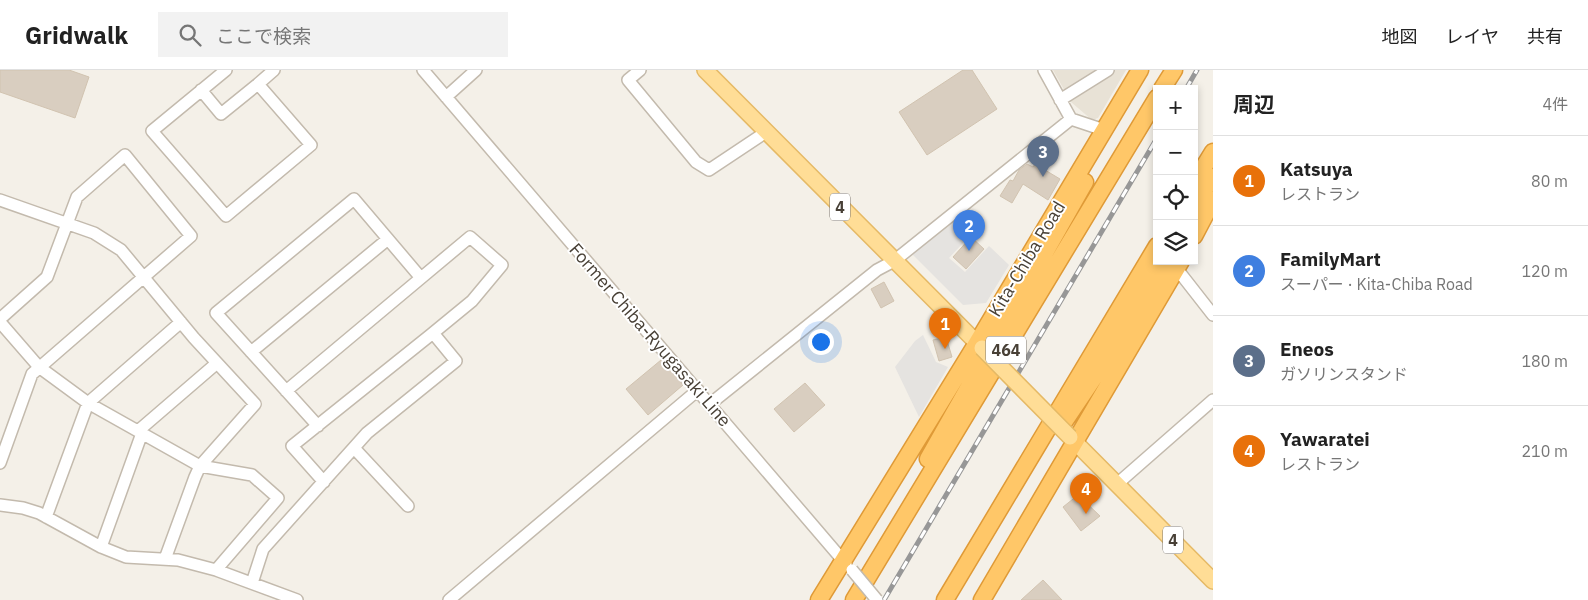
<!DOCTYPE html>
<html lang="ja">
<head>
<meta charset="utf-8">
<style>
	:root { --surface:#fff; --page:#f2f2f2; --text:#222; --muted:#767676; --line:#e0e0e0; --accent:#0f766e }
	body { margin:0; font-family:"IBM Plex Sans","Noto Sans JP",sans-serif; background:var(--page); color:var(--text) }
	.controls { position:absolute; right:15px; top:15px; display:grid; overflow:hidden; border-radius:0px; box-shadow:0 2px 8px #0003 }
	.controls button { width:45px; height:45px; display:grid; place-items:center; padding:0; border:0; border-bottom:1px solid var(--line); background:var(--surface); color:var(--text); font:25px sans-serif }
	.you { position:absolute; left:820px; top:271px; width:18px; height:18px; margin:-12px; border:4px solid #fff; border-radius:50%; background:#1a73e8; box-shadow:0 0 0 8px #1a73e833 }
	.badge { display:grid; place-items:center; width:32px; height:32px; border-radius:50%; background:var(--accent); color:#fff; font-size:16px; font-weight:700 }
	.pin { position:absolute; translate:-50% -41px; filter:drop-shadow(0 1px 2px #0008) }
	.pin::after { content:''; position:absolute; top:26px; width:18px; height:15px; background:inherit; clip-path:polygon(0 0,100% 0,50% 100%) }
	.list { margin:0; padding:0; list-style:none }
	h2 { display:flex; justify-content:space-between; align-items:center; height:65px; margin:0; padding:0 20px; font-size:21px }
	h2 small { font-size:16px; font-weight:400; color:var(--muted) }
	.list li { display:grid; grid-template-columns:32px 1fr auto; gap:15px; align-items:center; box-sizing:border-box; height:90px; padding:0 20px; border-top:1px solid var(--line) }
	.list b { display:block; font-size:19px; white-space:nowrap }
	.list p { margin:0; font-size:16px; white-space:nowrap; color:var(--muted) }
	.list em { font-size:16px; font-style:normal; color:var(--muted) }
	.icon { flex:none; width:28px; height:28px; fill:none; stroke:currentColor; stroke-width:2; stroke-linecap:round; stroke-linejoin:round }
	.map { position:relative; flex:none; width:1213px; height:530px; overflow:hidden }
	header { display:flex; align-items:center; gap:30px; box-sizing:border-box; height:70px; padding:0 25px; background:var(--surface); border-bottom:1px solid var(--line) }
	header strong { font-size:24px }
	nav { display:flex; gap:28px; margin-inline-start:auto; font-size:18px }
	.search { width:350px; height:45px; background:var(--page); display:flex; align-items:center; gap:12px; box-sizing:border-box; padding:0 18px; border-radius:0px; color:var(--muted); font-size:19px }
	main { display:flex }
	aside { flex:1; background:var(--surface) }
	.map>svg:first-child { display:block }
	.residential { fill:#e8e2d6 }
	.parking { fill:#e5e3e0 }
	.building { fill:#d9cec0; stroke:#d1c3b0 }
	.lines { fill:none; stroke-linecap:round; stroke-linejoin:round }
	.minor-casing { stroke:#c3baad; stroke-width:14 }
	.major-casing { stroke:#e5b965; stroke-width:18 }
	.highway-casing { stroke:#df9a37; stroke-width:19 }
	.minor { stroke:#fff; stroke-width:11 }
	.major { stroke:#ffdd96; stroke-width:15 }
	.highway { stroke:#ffc768; stroke-width:16 }
	.rail-casing { stroke:#979797; stroke-width:5 }
	.rail { stroke:#fff; stroke-width:3; stroke-dasharray:9; stroke-linecap:butt }
	.minor-bridge-casing { stroke:#c3baad; stroke-width:14; stroke-linecap:butt }
	.major-bridge-casing { stroke:#e5b965; stroke-width:18; stroke-linecap:butt }
	.minor-bridge { stroke:#fff; stroke-width:11 }
	.major-bridge { stroke:#ffdd96; stroke-width:15 }
	.labels { text-anchor:middle; stroke-width:4; stroke-linejoin:round; paint-order:stroke }
	.shield { fill:#fff; stroke:#7f7972; stroke-width:1 }
	.shield-label { font-size:16px; font-weight:bold; fill:#484036 }
	.street-label { font-size:18px; fill:#484036; stroke:#fff }
</style>
</head>
<body>
<header>
<strong>Gridwalk</strong>
<div class="search"><svg class="icon" aria-label="search" viewBox="0 0 24 24"><circle cx="10" cy="10" r="6"/><path d="M15 15l6 6"/></svg>ここで検索</div>
<nav><a>地図</a><a>レイヤ</a><a>共有</a></nav>
</header>
<main>
<div class="map">
<svg width="1213" height="530" viewBox="0 0 1213 530">
	<rect width="100%" height="100%" fill="#f4f0e8"/>
	<!-- residential -->
	<path class="residential" d="M1053,0H1126L1098,48L1092,50L1071,32Z"/>
	<!-- parking -->
	<path class="parking" d="M960,141L974,161L949,188L965,202L989,176L1009,195L986,233L963,235L910,182Z
		M923,265L936,292L948,297L919,347L895,297L915,271Z"/>
	<!-- building -->
	<path class="building" d="M0,0H69L89,7L75,48L0,22Z
		M963,0H972L997,39L927,85L899,42Z
		M1027,94L1033,97L1035,94L1060,109L1048,130L1023,114L1012,133L1000,126L1010,110L1013,111L1019,100Z
		M971,167L984,179L966,199L953,187Z
		M884,212L894,231L881,238L871,219Z
		M946,267L952,287L939,291L933,270Z
		M661,290L683,315L648,345L626,319Z
		M805,313L825,335L794,362L774,339Z
		M1078,425L1100,446L1081,461L1063,437Z
		M1043,510L1062,530H1021Z"/>
	<g class="lines">
		<!-- minor casing -->
		<g class="minor-casing">
			<path id="minor" d="M423,0L846,494
				M640,0L628,10L696,92L709,100L766,62
				M1044,0L1071,49L1104,60
				M258,14L274,0
				M201,20L221,44L258,14L311,75L226,146L152,61L226,0
				M446,27L476,0
				M1060,30L1108,0
				M0,130L94,163L121,180L194,268L255,334L200,396L195,407L165,489
				M1177,199L1213,245
				M421,208L470,167L502,195L472,231L433,263
				M0,249L47,207L77,127L125,85L191,166L32,304L0,393
				M0,252L39,297L88,333L200,396L252,405L278,428L216,500
				M251,282L388,169
				M286,321L421,208L354,129L216,243L318,356
				M710,334L877,200L894,191L1071,49
				M138,361L217,293
				M354,378L408,436
				M1117,414L1213,330
				M0,435L23,438L39,443L101,477L126,487L178,490L216,500L297,530
				M46,447L88,333L181,252
				M101,477L142,363
				M252,513L263,479L367,363L456,291L433,263L292,376L324,412
				M449,530L698,320"/>
		</g>
		<!-- major casing -->
		<g class="major-casing">
			<path id="major" d="M705,0L982,278
				M1070,367L1213,511"/>
		</g>
		<!-- highway casing -->
		<g class="highway-casing">
			<path id="highway" d="M1162,19L1174,0
				M1194,113L1213,82
				M1194,135L1213,107
				M1194,166L1213,130
				M1062,355L1118,272L1163,191
				M928,389L1085,112
				M819,530L977,273L1140,0
				M854,530L1157,28
				M945,530L1157,176
				M982,530L1181,191"/>
		</g>
		<!-- minor -->
		<use href="#minor" class="minor"/>
		<!-- major -->
		<use href="#major" class="major"/>
		<!-- highway -->
		<use href="#highway" class="highway"/>
		<!-- rail casing -->
		<g class="rail-casing">
			<path id="rail" d="M1186,19L1197,0
				M884,530L1157,68"/>
		</g>
		<!-- rail -->
		<use href="#rail" class="rail"/>
		<!-- minor-bridge casing -->
		<g class="minor-bridge-casing">
			<path id="minor-bridge" d="M852,500L877,530"/>
		</g>
		<!-- major-bridge casing -->
		<g class="major-bridge-casing">
			<path id="major-bridge" d="M982,278L1070,367"/>
		</g>
		<!-- minor-bridge -->
		<use href="#minor-bridge" class="minor-bridge"/>
		<!-- major-bridge -->
		<use href="#major-bridge" class="major-bridge"/>
	</g>
	<g class="labels">
		<!-- shield labels -->
		<g class="shield">
			<rect x="830" y="123.5" width="20" height="27" rx="4"/>
			<rect x="986" y="266.5" width="40" height="27" rx="4"/>
			<rect x="1163" y="456.5" width="20" height="27" rx="4"/>
		</g>
		<g class="shield-label">
			<text x="840" y="143">4</text>
			<text x="1006" y="286">464</text>
			<text x="1173" y="476">4</text>
		</g>
		<!-- street labels -->
		<g class="street-label">
			<text transform="translate(1027 189) rotate(-59)" y="6">Kita-Chiba Road</text>
			<text transform="translate(650 265) rotate(49)" y="6">Former Chiba-Ryugasaki Line</text>
		</g>
	</g>
</svg>
<div class="controls">
<button>+</button>
<button>−</button>
<button><svg class="icon" aria-label="locate" viewBox="0 0 24 24"><circle cx="12" cy="12" r="6"/><path d="M12 2v4M12 18v4M2 12h4M18 12h4"/></svg></button>
<button><svg class="icon" aria-label="layers" viewBox="0 0 24 24"><path d="M12 4l9 5-9 5-9-5zM3 14l9 5 9-5"/></svg></button>
</div>
<div class="you"></div>
<div class="pin badge" style="left:945px;top:279px;background:#e8710a">1</div>
<div class="pin badge" style="left:969px;top:181px;background:#3f7fe0">2</div>
<div class="pin badge" style="left:1043px;top:107px;background:#5c6f8a">3</div>
<div class="pin badge" style="left:1086px;top:444px;background:#e8710a">4</div>
</div>
<aside>
<h2>周辺<small>4件</small></h2>
<ul class="list">
<li><span class="badge" style="background:#e8710a">1</span><div><b>Katsuya</b><p>レストラン</p></div><em>80 m</em></li>
<li><span class="badge" style="background:#3f7fe0">2</span><div><b>FamilyMart</b><p>スーパー · Kita-Chiba Road</p></div><em>120 m</em></li>
<li><span class="badge" style="background:#5c6f8a">3</span><div><b>Eneos</b><p>ガソリンスタンド</p></div><em>180 m</em></li>
<li><span class="badge" style="background:#e8710a">4</span><div><b>Yawaratei</b><p>レストラン</p></div><em>210 m</em></li>
</ul>
</aside>
</main>
</body>
</html>
